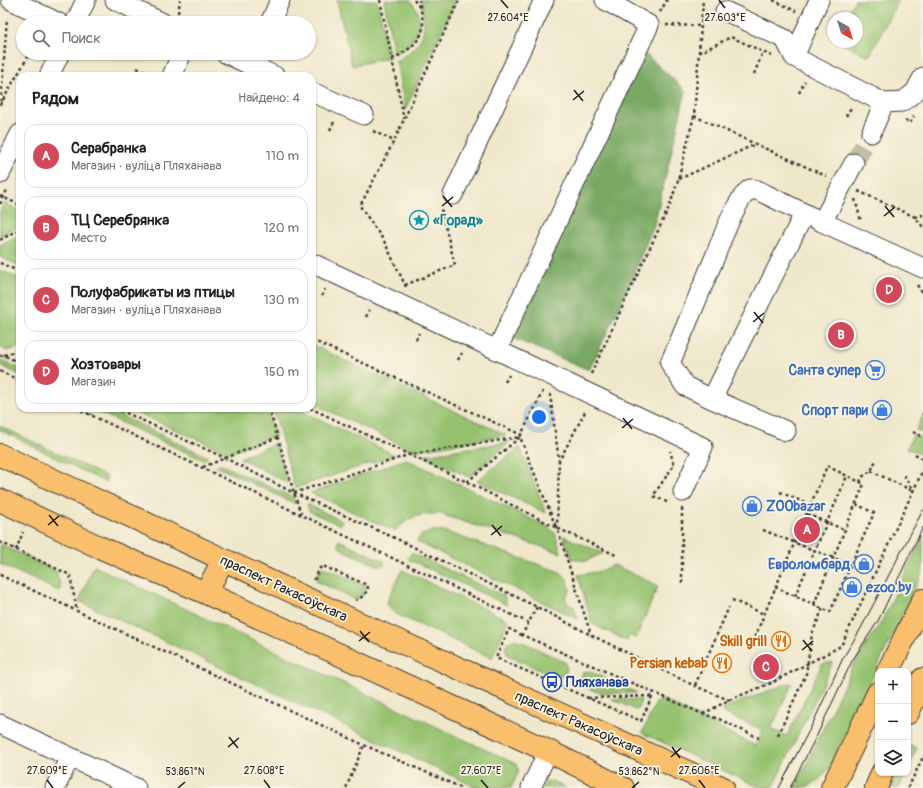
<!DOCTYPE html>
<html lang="ru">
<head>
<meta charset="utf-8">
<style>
	:root { --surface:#fff; --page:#f6f6f6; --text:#202124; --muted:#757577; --line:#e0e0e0; --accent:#d1495b }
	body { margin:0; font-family:Pangolin,sans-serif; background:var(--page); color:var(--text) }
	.controls { position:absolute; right:12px; bottom:12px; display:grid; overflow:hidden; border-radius:8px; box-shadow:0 1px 3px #0004 }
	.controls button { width:36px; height:36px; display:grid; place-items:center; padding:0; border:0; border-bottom:1px solid var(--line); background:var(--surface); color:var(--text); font:20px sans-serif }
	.compass { position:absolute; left:827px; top:12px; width:36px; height:36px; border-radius:50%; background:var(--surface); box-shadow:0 1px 3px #0004; rotate:141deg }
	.you { position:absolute; left:539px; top:417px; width:14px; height:14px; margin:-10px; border:3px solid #fff; border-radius:50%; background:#1a73e8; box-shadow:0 0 0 6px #1a73e833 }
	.badge { display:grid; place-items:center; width:26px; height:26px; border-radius:50%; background:var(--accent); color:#fff; font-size:13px; font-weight:700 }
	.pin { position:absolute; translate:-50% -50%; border:2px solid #fff; box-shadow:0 1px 4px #0006 }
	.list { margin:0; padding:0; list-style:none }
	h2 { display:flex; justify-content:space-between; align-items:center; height:52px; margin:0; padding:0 16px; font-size:17px }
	h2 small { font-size:13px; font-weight:400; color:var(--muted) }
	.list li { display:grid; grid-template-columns:26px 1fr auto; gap:12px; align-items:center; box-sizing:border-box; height:64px; margin:0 8px 8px; padding:0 8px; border:1px solid var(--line); border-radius:12px }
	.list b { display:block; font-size:15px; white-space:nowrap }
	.list p { margin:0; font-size:13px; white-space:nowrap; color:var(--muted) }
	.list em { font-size:13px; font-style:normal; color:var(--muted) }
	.icon { flex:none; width:22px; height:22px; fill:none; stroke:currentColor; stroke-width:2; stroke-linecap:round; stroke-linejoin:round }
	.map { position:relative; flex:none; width:923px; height:788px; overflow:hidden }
	.search { position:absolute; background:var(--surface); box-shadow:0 1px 3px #0004; left:16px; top:16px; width:300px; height:44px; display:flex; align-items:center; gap:10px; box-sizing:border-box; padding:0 14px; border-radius:22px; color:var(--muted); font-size:15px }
	.panel { position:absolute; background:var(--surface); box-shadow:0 1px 3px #0004; left:16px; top:72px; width:300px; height:340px; border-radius:12px }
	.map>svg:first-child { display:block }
	.green { fill:#96c26f; stroke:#596f46 }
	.forest { fill:#78a862; stroke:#4a623f }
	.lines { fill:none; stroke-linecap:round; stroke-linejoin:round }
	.minor-tunnel { stroke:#c4bea7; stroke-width:19; stroke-dasharray:19 10; stroke-linecap:butt }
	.minor-casing { stroke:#3c3a36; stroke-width:21 }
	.major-casing { stroke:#3c3a36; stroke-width:24 }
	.path { stroke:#3c3a36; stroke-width:2.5; stroke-dasharray:3 3; stroke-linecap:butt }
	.minor { stroke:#fff; stroke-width:19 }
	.major { stroke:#f9bf6c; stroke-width:22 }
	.tram { stroke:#1c1c1c; stroke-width:1 }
	.ticks { fill:none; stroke:#1c1c1c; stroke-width:1.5 }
	.labels { text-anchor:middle; stroke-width:3.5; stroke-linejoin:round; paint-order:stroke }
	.culture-label { font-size:14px; font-weight:bold; fill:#0d838f; stroke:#fcf5e5; text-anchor:start }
	.shop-label { font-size:14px; font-weight:bold; fill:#366cbe; stroke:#fcf5e5; text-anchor:end }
	.street-label { font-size:14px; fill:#1c1c1c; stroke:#fcf5e5 }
	.food-label { font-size:14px; font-weight:bold; fill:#c56008; stroke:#fcf5e5; text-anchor:end }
	.transit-label { font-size:14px; font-weight:bold; fill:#164399; stroke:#fcf5e5; text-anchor:start }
	.ticks-label { font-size:10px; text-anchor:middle; fill:#1c1c1c; stroke:#fcf5e5; stroke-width:3.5; stroke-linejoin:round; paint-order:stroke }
</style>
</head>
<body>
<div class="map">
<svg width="923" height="788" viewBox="0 0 923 788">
	<rect width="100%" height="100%" fill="#fcf5e5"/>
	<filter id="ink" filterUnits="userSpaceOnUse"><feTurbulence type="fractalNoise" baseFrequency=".025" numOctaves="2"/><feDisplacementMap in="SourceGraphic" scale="8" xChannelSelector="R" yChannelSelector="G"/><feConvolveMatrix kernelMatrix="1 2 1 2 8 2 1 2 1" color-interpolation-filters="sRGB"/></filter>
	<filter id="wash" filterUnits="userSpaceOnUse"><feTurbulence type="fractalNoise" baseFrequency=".012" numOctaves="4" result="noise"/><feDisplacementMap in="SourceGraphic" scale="16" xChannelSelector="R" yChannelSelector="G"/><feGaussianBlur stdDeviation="0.9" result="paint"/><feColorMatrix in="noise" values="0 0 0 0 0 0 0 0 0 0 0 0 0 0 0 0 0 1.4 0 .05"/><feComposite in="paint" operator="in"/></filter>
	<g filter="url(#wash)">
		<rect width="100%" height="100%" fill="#eee7ca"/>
		<!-- green -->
		<path class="green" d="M337,0H377L390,57L352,66Z
			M384,0H410L417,10L420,27L416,36L406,48L394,54Z
			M421,0H456L405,110L396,61C408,54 422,44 424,28C425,20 422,9 421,0Z
			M855,0H898L869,57L839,42H857V18H846Z
			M4,203L20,210V225L0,237V211Z
			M20,234V266L0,257V245Z
			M0,270L20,279V347L7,351L0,347Z
			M312,345L506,435L414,451L312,403Z
			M2,360L20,369V375L0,365V361Z
			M95,408H104L208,457L203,460L96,411Z
			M126,408H265L276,435L229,453Z
			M273,408H295L395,455L295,488Z
			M922,417H923V433L916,430Z
			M0,426L107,477L105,482L0,430Z
			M913,435L923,439V447L920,454L907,448Z
			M510,442L469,477L423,455Z
			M276,443L288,483L240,458Z
			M520,447L546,513L477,481Z
			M406,459L548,527L555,533L561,553L440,514C421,513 408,517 395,531L311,493Z
			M220,464L294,498L296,504L215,466Z
			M307,504L342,521L340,525L309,511Z
			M433,531H443L560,572C567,577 569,582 570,590L565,598L568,604L574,607L578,619L417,542L420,536Z
			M563,536L603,553L586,561L572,559Z
			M923,536V571L829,769C818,781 812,788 795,788L853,666L884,617Z
			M339,540L385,562L384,564L379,566L343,550L338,546Z
			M0,544L56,571L61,589L59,591L0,564Z
			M411,553L504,596L507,605L408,559Z
			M614,565L658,586L636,638L629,635L627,641L592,624L578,575L597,572Z
			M94,566L516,764L519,771L511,788H478L79,601Z
			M323,567L366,586C367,593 361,598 354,599L317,581C316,577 319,569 323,567Z
			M402,570L506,619L508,622L492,658L394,613L388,605L387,602Z
			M516,639L565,662L567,669L564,675L556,678L508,655L505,648L508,642Z
			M833,662L773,788H761L642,733L656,703L663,700L756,746L763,730L722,712L724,708L789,683L792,684L771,729L787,736L822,664Z
			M589,671L637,693H600L582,686L580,680L583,673Z
			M612,699L641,700L639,708L636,710Z
			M911,745L917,748L908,768V751Z
			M897,773H906L899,788H890Z
			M552,781L566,788H542L546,782Z"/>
		<!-- forest -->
		<path class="forest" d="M642,51L686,91L654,225L619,308L589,370L510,337Z"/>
	</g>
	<g filter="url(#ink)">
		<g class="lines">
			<!-- minor-tunnel -->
			<path class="minor-tunnel" d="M854,163L871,133"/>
			<!-- minor casing -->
			<g class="minor-casing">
				<path id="minor" d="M11,0L59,23
					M115,0L163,23
					M725,11L785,39L794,57L884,103L902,102L915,92L923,77
					M75,23L86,0
					M270,23L280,0
					M225,53L250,65L256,53
					M794,57L819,0
					M250,65L275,76
					M49,76L60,53
					M172,76L182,53
					M312,92L364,115
					M871,133L884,103
					M0,174L20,134
					M453,195L544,0
					M822,222L854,163
					M312,263L703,447L683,492
					M497,350L649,25L605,0
					M712,399L685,386L670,363C685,329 699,294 714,259C721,242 735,200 750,189L757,190L822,222L923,268
					M786,431L712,399L804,214
					M0,724L136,788
					M55,788L70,757
					M531,788L548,751"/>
			</g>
			<!-- major casing -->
			<g class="major-casing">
				<path id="major" d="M0,455L361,624L723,788
					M0,500L99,547L206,593L548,751L623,788
					M206,593L223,560
					M888,671L923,600
					M908,713L923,679
					M832,788L878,693
					M876,788L882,773"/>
			</g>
			<!-- path -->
			<path class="path" d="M380,0L404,119
				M414,0L420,8
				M773,0L796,11
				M660,12L667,0
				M178,13L180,0
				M666,25L702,26
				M699,53L731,37L774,57
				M392,59C404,53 423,42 423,25C423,17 420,8 419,0
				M137,68L152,76
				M754,74L763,52
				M799,93L805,81
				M1,102L7,18
				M0,105L30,53
				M694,116L826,176
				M846,116L852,106
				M905,120L910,123L914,116
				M330,130L335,120
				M373,131L394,141
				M679,179L756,144
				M858,191L915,217L923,227
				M0,196L20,205
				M855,199L861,221
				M0,204L7,190
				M915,217L923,215
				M0,240L20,229
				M0,263L20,272
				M405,285L455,265L441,209
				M917,285L923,294
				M406,287L384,241L360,206L394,141L459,0
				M322,296L325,289
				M366,317L369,310
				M312,340L522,435
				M416,340L419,333
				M4,355L20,350
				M0,356L3,355L20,363
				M458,360L462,353
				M0,371L20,381
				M591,374L670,205L678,180L694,116L703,0
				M505,382L509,375
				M550,394L559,461
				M76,408L529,623
				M89,408L91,415
				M115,408L225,458L294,493L397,539L537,607L591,635L695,686L729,700
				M269,408L294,493L301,514
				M310,408L467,482L557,528L618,556
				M585,412L559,461L557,528L591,635
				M922,413L923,414
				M913,432L923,437
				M915,454L923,459
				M203,467L278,437
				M871,471L913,491
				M904,475L913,491
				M467,482L520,437L556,527
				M780,492L810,505
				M294,493L408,455L520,437L543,391
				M667,502L653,496L674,465L670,451
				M681,509H682V586
				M807,514L845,530
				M763,530L851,565
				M0,542L70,575L77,611
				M16,550L23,532
				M0,575L364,745L462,788
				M314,580L320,568L323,566L367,585L368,588C366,594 361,599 355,600
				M775,587L830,612L874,513L856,504
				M795,596L847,476
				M732,600L764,614
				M814,604L864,484L860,482
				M537,607L522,635L703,714L719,719L759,738
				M522,635L509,629L496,658L641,721L654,692
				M750,648L827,466L860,482L862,477L871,471L876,460
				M695,685L729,607
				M588,698L652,696
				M703,714L729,700L771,683L841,646L923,470
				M778,735L806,674L812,634L823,608
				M346,788L364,745
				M908,788L923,757"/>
			<!-- minor -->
			<use href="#minor" class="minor"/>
			<!-- major -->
			<use href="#major" class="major"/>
			<!-- tram -->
			<path class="tram" d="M779,788L813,723L843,658L860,630L923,510
				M790,788L817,735L852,661L878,621L923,527"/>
		</g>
	</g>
	<!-- ticks -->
	<path class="ticks" d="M501,0L508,8M719,0L725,8M574,90L583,101M573,100L584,91M443,196L452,207M442,206L453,197M885,206L894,217M884,216L895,207M754,312L763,323M753,322L764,313M623,418L632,429M622,428L633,419M49,515L58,526M48,525L59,516M492,525L501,536M491,535L502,526M360,631L369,642M803,640L812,651M359,641L370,632M802,650L813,641M229,737L238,748M228,747L239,738M672,747L680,758M671,757L681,748M47,780L53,788M264,780L270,788M481,780L488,788M699,780L705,788M178,788L185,782M632,788L639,782"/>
	<!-- icons -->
	<defs>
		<g id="sight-ring" transform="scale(1)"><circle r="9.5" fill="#fcf5e5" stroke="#0f9aa8" stroke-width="1.5"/><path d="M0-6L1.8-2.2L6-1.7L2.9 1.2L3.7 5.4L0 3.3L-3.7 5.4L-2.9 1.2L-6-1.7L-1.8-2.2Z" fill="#0f9aa8"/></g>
		<g id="supermarket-ring" transform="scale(1)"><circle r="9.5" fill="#fcf5e5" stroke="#3f7fe0" stroke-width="1.5"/><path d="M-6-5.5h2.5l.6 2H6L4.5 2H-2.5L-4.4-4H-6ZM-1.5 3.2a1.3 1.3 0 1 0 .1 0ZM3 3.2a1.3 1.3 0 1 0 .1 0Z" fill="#3f7fe0"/></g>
		<g id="shop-ring" transform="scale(1)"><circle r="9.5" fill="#fcf5e5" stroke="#3f7fe0" stroke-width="1.5"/><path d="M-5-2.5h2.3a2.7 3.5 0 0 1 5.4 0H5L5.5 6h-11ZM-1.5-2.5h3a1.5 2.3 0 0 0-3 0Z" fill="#3f7fe0"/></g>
		<g id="restaurant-ring" transform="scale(1)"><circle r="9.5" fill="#fcf5e5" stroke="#e8710a" stroke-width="1.5"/><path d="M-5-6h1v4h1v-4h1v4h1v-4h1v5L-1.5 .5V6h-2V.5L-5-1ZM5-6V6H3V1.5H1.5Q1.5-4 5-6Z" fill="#e8710a"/></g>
		<g id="bus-ring" transform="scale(1)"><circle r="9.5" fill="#fcf5e5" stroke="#1a4fb4" stroke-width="1.5"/><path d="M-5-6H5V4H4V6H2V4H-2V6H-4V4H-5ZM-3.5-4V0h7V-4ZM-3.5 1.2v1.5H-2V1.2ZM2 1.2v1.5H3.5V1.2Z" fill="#1a4fb4"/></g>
	</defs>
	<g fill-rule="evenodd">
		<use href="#sight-ring" x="419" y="220"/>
		<use href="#supermarket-ring" x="875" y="370"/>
		<use href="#shop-ring" x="882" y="410"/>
		<use href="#shop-ring" x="752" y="506"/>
		<use href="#shop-ring" x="864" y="564"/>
		<use href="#shop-ring" x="852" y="587"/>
		<use href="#restaurant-ring" x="781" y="641"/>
		<use href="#restaurant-ring" x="722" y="663"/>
		<use href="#bus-ring" x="552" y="682"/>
	</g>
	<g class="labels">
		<!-- culture labels -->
		<g class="culture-label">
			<text x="433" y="225">«Горад»</text>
		</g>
		<!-- shop labels -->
		<g class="shop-label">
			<text x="861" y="375">Санта супер</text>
			<text x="868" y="415">Спорт пари</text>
			<text x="766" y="511" text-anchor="start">ZOObazar</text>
			<text x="850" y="569">Евроломбард</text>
			<text x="866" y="592" text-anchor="start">ezoo.by</text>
		</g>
		<!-- street labels -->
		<g class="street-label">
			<text transform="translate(284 588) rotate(25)" y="5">праспект Ракасоўскага</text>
			<text transform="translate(579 723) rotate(24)" y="5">праспект Ракасоўскага</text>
		</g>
		<!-- food labels -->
		<g class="food-label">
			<text x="767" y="646">Skill grill</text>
			<text x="708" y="668">Persian kebab</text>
		</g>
		<!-- transit labels -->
		<g class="transit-label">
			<text x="566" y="687">Пляханава</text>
		</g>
	</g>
	<g class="ticks-label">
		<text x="508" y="21">27.604°E</text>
		<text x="725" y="21">27.603°E</text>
		<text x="47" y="774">27.609°E</text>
		<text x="264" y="774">27.608°E</text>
		<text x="481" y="774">27.607°E</text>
		<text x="699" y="774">27.606°E</text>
		<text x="185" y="775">53.861°N</text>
		<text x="639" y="775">53.862°N</text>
	</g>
</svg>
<div class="controls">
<button>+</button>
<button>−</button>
<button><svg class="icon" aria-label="layers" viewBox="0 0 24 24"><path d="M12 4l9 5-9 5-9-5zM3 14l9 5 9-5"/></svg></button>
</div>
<svg class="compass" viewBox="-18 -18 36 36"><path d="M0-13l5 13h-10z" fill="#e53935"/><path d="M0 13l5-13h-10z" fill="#757577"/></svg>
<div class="you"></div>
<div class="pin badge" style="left:807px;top:530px">A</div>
<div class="pin badge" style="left:841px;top:335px">B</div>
<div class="pin badge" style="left:766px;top:667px">C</div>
<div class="pin badge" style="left:889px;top:290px">D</div>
<div class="search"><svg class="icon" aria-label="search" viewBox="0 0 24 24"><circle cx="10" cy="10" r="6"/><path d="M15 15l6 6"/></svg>Поиск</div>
<section class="panel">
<h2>Рядом<small>Найдено: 4</small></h2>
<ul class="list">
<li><span class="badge">A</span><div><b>Серабранка</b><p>Магазин · вуліца Пляханава</p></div><em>110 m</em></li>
<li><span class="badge">B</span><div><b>ТЦ Серебрянка</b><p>Место</p></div><em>120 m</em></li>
<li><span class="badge">C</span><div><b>Полуфабрикаты из птицы</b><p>Магазин · вуліца Пляханава</p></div><em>130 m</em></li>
<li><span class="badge">D</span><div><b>Хозтовары</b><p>Магазин</p></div><em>150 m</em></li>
</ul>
</section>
</div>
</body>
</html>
